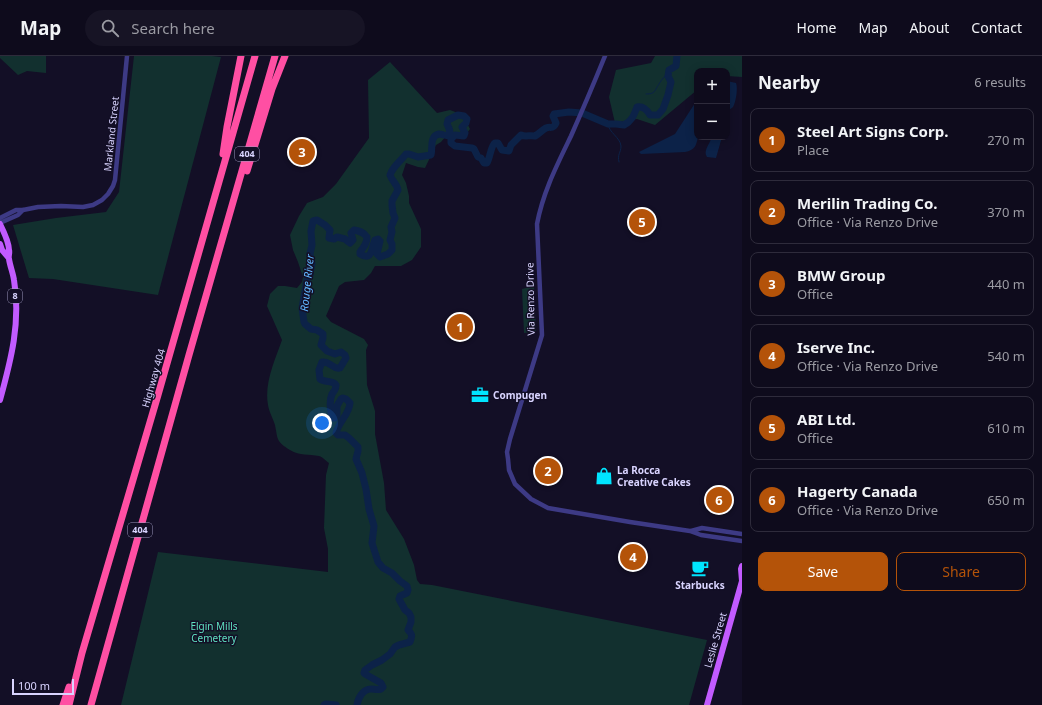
<!DOCTYPE html>
<html lang="en">
<head>
<meta charset="utf-8">
<style>
	:root { --surface:#0e0b1c; --page:#171425; --text:#f1f3f6; --muted:#9b9ba3; --line:#2e2b3b; --accent:#b45309 }
	body { margin:0; font-family:"Noto Sans",sans-serif; background:var(--page); color:var(--text) }
	.controls { position:absolute; right:12px; top:12px; display:grid; overflow:hidden; border-radius:8px; box-shadow:0 2px 10px #0003 }
	.controls button { width:36px; height:36px; display:grid; place-items:center; padding:0; border:0; border-bottom:1px solid var(--line); background:var(--surface); color:var(--text); font:20px sans-serif }
	.scale { position:absolute; left:12px; bottom:10px; width:62px; box-sizing:border-box; padding-left:4px; border:2px solid #d9d4ff; border-top:0; font-size:11px; line-height:14px; white-space:nowrap; color:#d9d4ff; -webkit-text-stroke:3px #130f26; paint-order:stroke }
	.you { position:absolute; left:322px; top:367px; width:14px; height:14px; margin:-10px; border:3px solid #fff; border-radius:50%; background:#1a73e8; box-shadow:0 0 0 6px #1a73e833 }
	.badge { display:grid; place-items:center; width:26px; height:26px; border-radius:50%; background:var(--accent); color:#fff; font-size:13px; font-weight:700 }
	.pin { position:absolute; translate:-50% -50%; border:2px solid #fff; box-shadow:0 1px 4px #0006 }
	.list { margin:0; padding:0; list-style:none }
	h2 { display:flex; justify-content:space-between; align-items:center; height:52px; margin:0; padding:0 16px; font-size:17px }
	h2 small { font-size:13px; font-weight:400; color:var(--muted) }
	.list li { display:grid; grid-template-columns:26px 1fr auto; gap:12px; align-items:center; box-sizing:border-box; height:64px; margin:0 8px 8px; padding:0 8px; border:1px solid var(--line); border-radius:8px }
	.list b { display:block; font-size:15px; white-space:nowrap }
	.list p { margin:0; font-size:13px; white-space:nowrap; color:var(--muted) }
	.list em { font-size:13px; font-style:normal; color:var(--muted) }
	.actions { display:flex; gap:8px; padding:12px 16px }
	.actions a { flex:1; padding:9px 0; border:1px solid var(--accent); border-radius:8px; text-align:center; font-size:14px; color:var(--accent) }
	.actions .main { background:var(--accent); color:#fff }
	.icon { flex:none; width:22px; height:22px; fill:none; stroke:currentColor; stroke-width:2; stroke-linecap:round; stroke-linejoin:round }
	.map { position:relative; flex:none; width:742px; height:649px; overflow:hidden }
	header { display:flex; align-items:center; gap:24px; box-sizing:border-box; height:56px; padding:0 20px; background:var(--surface); border-bottom:1px solid var(--line) }
	header strong { font-size:19px }
	nav { display:flex; gap:22px; margin-inline-start:auto; font-size:14px }
	.search { width:280px; height:36px; background:var(--page); display:flex; align-items:center; gap:10px; box-sizing:border-box; padding:0 14px; border-radius:22px; color:var(--muted); font-size:15px }
	main { display:flex }
	aside { flex:1; background:var(--surface) }
	.map>svg:first-child { display:block }
	.green { fill:#12302f }
	.water { fill:#0c2248 }
	.lines { fill:none; stroke-linecap:round; stroke-linejoin:round }
	.stream { stroke:#0c2248; stroke-width:1 }
	.river { stroke:#0c2248; stroke-width:7 }
	.minor { stroke:#3d3a85; stroke-width:4.5 }
	.major { stroke:#c25bff; stroke-width:6 }
	.highway { stroke:#ff4fa3; stroke-width:7 }
	.labels { text-anchor:middle; stroke-width:3; stroke-linejoin:round; paint-order:stroke }
	.shield { fill:#130f26; stroke:#9e99be; stroke-width:1 }
	.shield-label { font-size:9px; font-weight:bold; fill:#d9d4ff }
	.street-label { font-size:10px; fill:#d9d4ff; stroke:#130f26 }
	.poi-label { font-size:10px; font-weight:bold; fill:#d9d4ff; stroke:#130f26; text-anchor:start }
	.park-label { font-size:10px; fill:#5fe0c0; stroke:#130f26 }
	.water-label { font-size:11px; font-style:italic; fill:#62b6ff; stroke:#130f26 }
</style>
</head>
<body>
<header>
<strong>Map</strong>
<div class="search"><svg class="icon" aria-label="search" viewBox="0 0 24 24"><circle cx="10" cy="10" r="6"/><path d="M15 15l6 6"/></svg>Search here</div>
<nav><a>Home</a><a>Map</a><a>About</a><a>Contact</a></nav>
</header>
<main>
<div class="map">
<svg width="742" height="649" viewBox="0 0 742 649">
	<rect width="100%" height="100%" fill="#130f26"/>
	<!-- green -->
	<path class="green" d="M0,0H46V17L27,15L18,19L0,2Z
		M134,0H212L221,1L158,239L53,223L29,222L13,169L56,162L106,156L119,136Z
		M655,0H742V21L727,20V15H697V34L655,69L637,63L615,67L609,41L616,14L651,7Z
		M390,6L437,57L450,54L463,59L470,73L465,80C457,82 456,77 447,79L441,86L436,89L425,112L418,111L406,107L402,119L406,127L409,140V147L421,173V191L412,204L401,210H375L371,217L364,224L345,226L339,230L326,260L331,266L364,283L368,289L366,294L367,329L375,355V378L384,427L386,454L404,483L414,509L417,524L420,528L432,529L707,584L689,649H121L158,496L328,516V493L324,472L326,419L329,407C326,405 323,401 319,400C309,398 300,400 290,394C276,385 278,384 275,369C273,362 269,356 268,349C264,327 275,304 282,284L267,250L270,238L278,230H285L297,232L302,226L303,221L298,206L293,194L290,179L299,160L307,147L323,141L336,128L369,82L368,24Z
		M534,230L536,275L524,277L522,233Z"/>
	<!-- water -->
	<path class="water" d="M727,25L736,27C738,32 736,46 733,51C731,53 729,54 727,54Z
		M697,44V81H698C696,90 695,94 685,96L641,98L639,96L675,78Z
		M708,81H722L716,102L707,101C703,95 709,89 711,83Z"/>
	<g class="lines">
		<!-- stream -->
		<path class="stream" d="M646,38C656,38 654,35 659,28C661,24 665,20 668,17
			M608,68C609,77 620,81 621,90C621,97 617,98 619,106"/>
		<!-- river -->
		<path class="river" d="M324,649L326,648L336,649
			M357,649C358,642 363,633 371,633C375,633 377,634 381,633L383,631L381,627L365,618L364,617L365,614L372,609L382,604L390,598L395,591L399,589L410,586C412,580 413,579 408,574L411,566V561L409,557L405,554L399,543L400,540L407,537L408,534L407,530L400,525L392,517L383,512L378,506L372,487L374,470L369,453L366,433L362,417L356,403L358,395V391L349,382L345,379H338L336,377C339,365 349,359 350,347L346,343L343,342L341,343L337,350V359L335,362H333C330,355 329,345 332,338C334,335 336,334 336,329C333,324 325,327 320,323L319,314L322,306C331,305 333,314 340,312L346,302L345,299L341,296L335,298L327,295L321,289L323,282V278L317,274L311,273L305,268L304,266L302,252L307,224L310,219L311,212L312,208L310,198L312,189L311,175L313,165L317,164L325,169L330,174L329,182L334,183L337,181L345,183L350,187L353,184L351,177L354,174C359,175 364,176 367,181C367,187 364,191 360,196V198C373,206 371,191 375,184L378,183L380,185L377,198L380,201L388,198L392,194V188L390,184L392,176L391,171L395,162L393,157L392,149V145L398,134C397,128 392,125 390,119C393,110 401,105 406,98H409L418,101L431,99C433,93 429,80 439,78C442,78 446,80 449,80C451,75 449,72 447,68L448,64L458,59L464,60L467,63L466,67L462,71L465,77L464,80L455,79L451,83V87L455,90L472,92L474,93L478,101L481,102L484,107H487C490,102 491,89 495,87C496,87 497,87 498,87L502,94L509,95L511,89L521,79C525,81 530,79 535,80C539,78 542,74 546,72C551,70 553,74 556,67L553,60L554,58L569,56L582,57L608,68H616L624,69C632,65 634,59 637,51C643,50 647,54 650,59H658L663,53L668,39L671,26L668,20L669,14L676,10L677,0"/>
		<!-- minor -->
		<path class="minor" d="M605,0C594,27 583,53 571,80C557,109 543,136 537,168L542,279L510,383L507,396L508,403L509,414L515,428L531,443L548,452L630,466L690,475L701,479L742,485
			M0,162L16,154H23L38,151L61,150L83,151L93,149L102,144L108,138L113,130L115,124L127,0
			M0,167L18,159L23,154
			M691,475L702,472L742,478"/>
		<!-- major -->
		<path class="major" d="M0,168C3,174 9,187 9,194C10,197 8,200 9,203C10,210 13,217 14,224C21,266 11,304 0,344
			M0,188L2,194L8,201
			M742,510L741,513L742,525
			M707,649L742,525"/>
		<!-- highway -->
		<path class="highway" d="M223,98L227,71L241,0
			M247,115L272,33L285,0
			M63,649L69,631
			M69,649L82,597L158,339L255,0
			M91,649L189,299L275,0"/>
	</g>
	<!-- icons -->
	<defs>
		<g id="office-bare" transform="scale(1.38)"><path d="M-6-3h4V-5.5h4V-3h4V5H-6ZM-1-4.5V-3h2v-1.5ZM-6 0V1H6V0Z" fill="#00e5ff" stroke="#130f26" stroke-width="2.5" paint-order="stroke"/></g>
		<g id="shop-bare" transform="scale(1.38)"><path d="M-5-2.5h2.3a2.7 3.5 0 0 1 5.4 0H5L5.5 6h-11ZM-1.5-2.5h3a1.5 2.3 0 0 0-3 0Z" fill="#00e5ff" stroke="#130f26" stroke-width="2.5" paint-order="stroke"/></g>
		<g id="cafe-bare" transform="scale(1.38)"><path d="M-5.5-4.5H6V0H3Q3 3.5 0 3.5H-2.5Q-5.5 3.5-5.5 0ZM3-3.2v2h1.7v-2ZM-6 4.5H4V6H-6Z" fill="#00e5ff" stroke="#130f26" stroke-width="2.5" paint-order="stroke"/></g>
	</defs>
	<g fill-rule="evenodd">
		<use href="#office-bare" x="480" y="339"/>
		<use href="#shop-bare" x="604" y="420"/>
		<use href="#cafe-bare" x="700" y="512"/>
	</g>
	<g class="labels">
		<!-- shield labels -->
		<g class="shield">
			<rect x="235" y="91" width="24" height="14" rx="3"/>
			<rect x="8" y="233" width="14" height="14" rx="3"/>
			<rect x="128" y="467" width="24" height="14" rx="3"/>
		</g>
		<g class="shield-label">
			<text x="247" y="101">404</text>
			<text x="15" y="243">8</text>
			<text x="140" y="477">404</text>
		</g>
		<!-- street labels -->
		<g class="street-label">
			<text transform="translate(111 78) rotate(-84)" y="4">Markland Street</text>
			<text transform="translate(530 243) rotate(-91)" y="4">Via Renzo Drive</text>
			<text transform="translate(153 322) rotate(-74)" y="4">Highway 404</text>
			<text transform="translate(715 584) rotate(-74)" y="4">Leslie Street</text>
		</g>
		<!-- poi labels -->
		<g class="poi-label">
			<text x="493" y="343">Compugen</text>
			<text x="617" y="418">La Rocca<tspan x="617" dy="12">Creative Cakes</tspan></text>
			<text x="700" y="533" text-anchor="middle">Starbucks</text>
		</g>
		<!-- park labels -->
		<g class="park-label">
			<text x="214" y="574">Elgin Mills<tspan x="214" dy="12">Cemetery</tspan></text>
		</g>
		<!-- water labels -->
		<g class="water-label">
			<text transform="translate(307 227) rotate(-84)" y="4">Rouge River</text>
		</g>
	</g>
</svg>
<div class="controls">
<button>+</button>
<button>−</button>
</div>
<div class="scale">100 m</div>
<div class="you"></div>
<div class="pin badge" style="left:460px;top:271px">1</div>
<div class="pin badge" style="left:548px;top:415px">2</div>
<div class="pin badge" style="left:302px;top:96px">3</div>
<div class="pin badge" style="left:633px;top:501px">4</div>
<div class="pin badge" style="left:642px;top:166px">5</div>
<div class="pin badge" style="left:719px;top:444px">6</div>
</div>
<aside>
<h2>Nearby<small>6 results</small></h2>
<ul class="list">
<li><span class="badge">1</span><div><b>Steel Art Signs Corp.</b><p>Place</p></div><em>270 m</em></li>
<li><span class="badge">2</span><div><b>Merilin Trading Co.</b><p>Office · Via Renzo Drive</p></div><em>370 m</em></li>
<li><span class="badge">3</span><div><b>BMW Group</b><p>Office</p></div><em>440 m</em></li>
<li><span class="badge">4</span><div><b>Iserve Inc.</b><p>Office · Via Renzo Drive</p></div><em>540 m</em></li>
<li><span class="badge">5</span><div><b>ABI Ltd.</b><p>Office</p></div><em>610 m</em></li>
<li><span class="badge">6</span><div><b>Hagerty Canada</b><p>Office · Via Renzo Drive</p></div><em>650 m</em></li>
</ul>
<div class="actions"><a class="main">Save</a><a>Share</a></div>
</aside>
</main>
</body>
</html>
